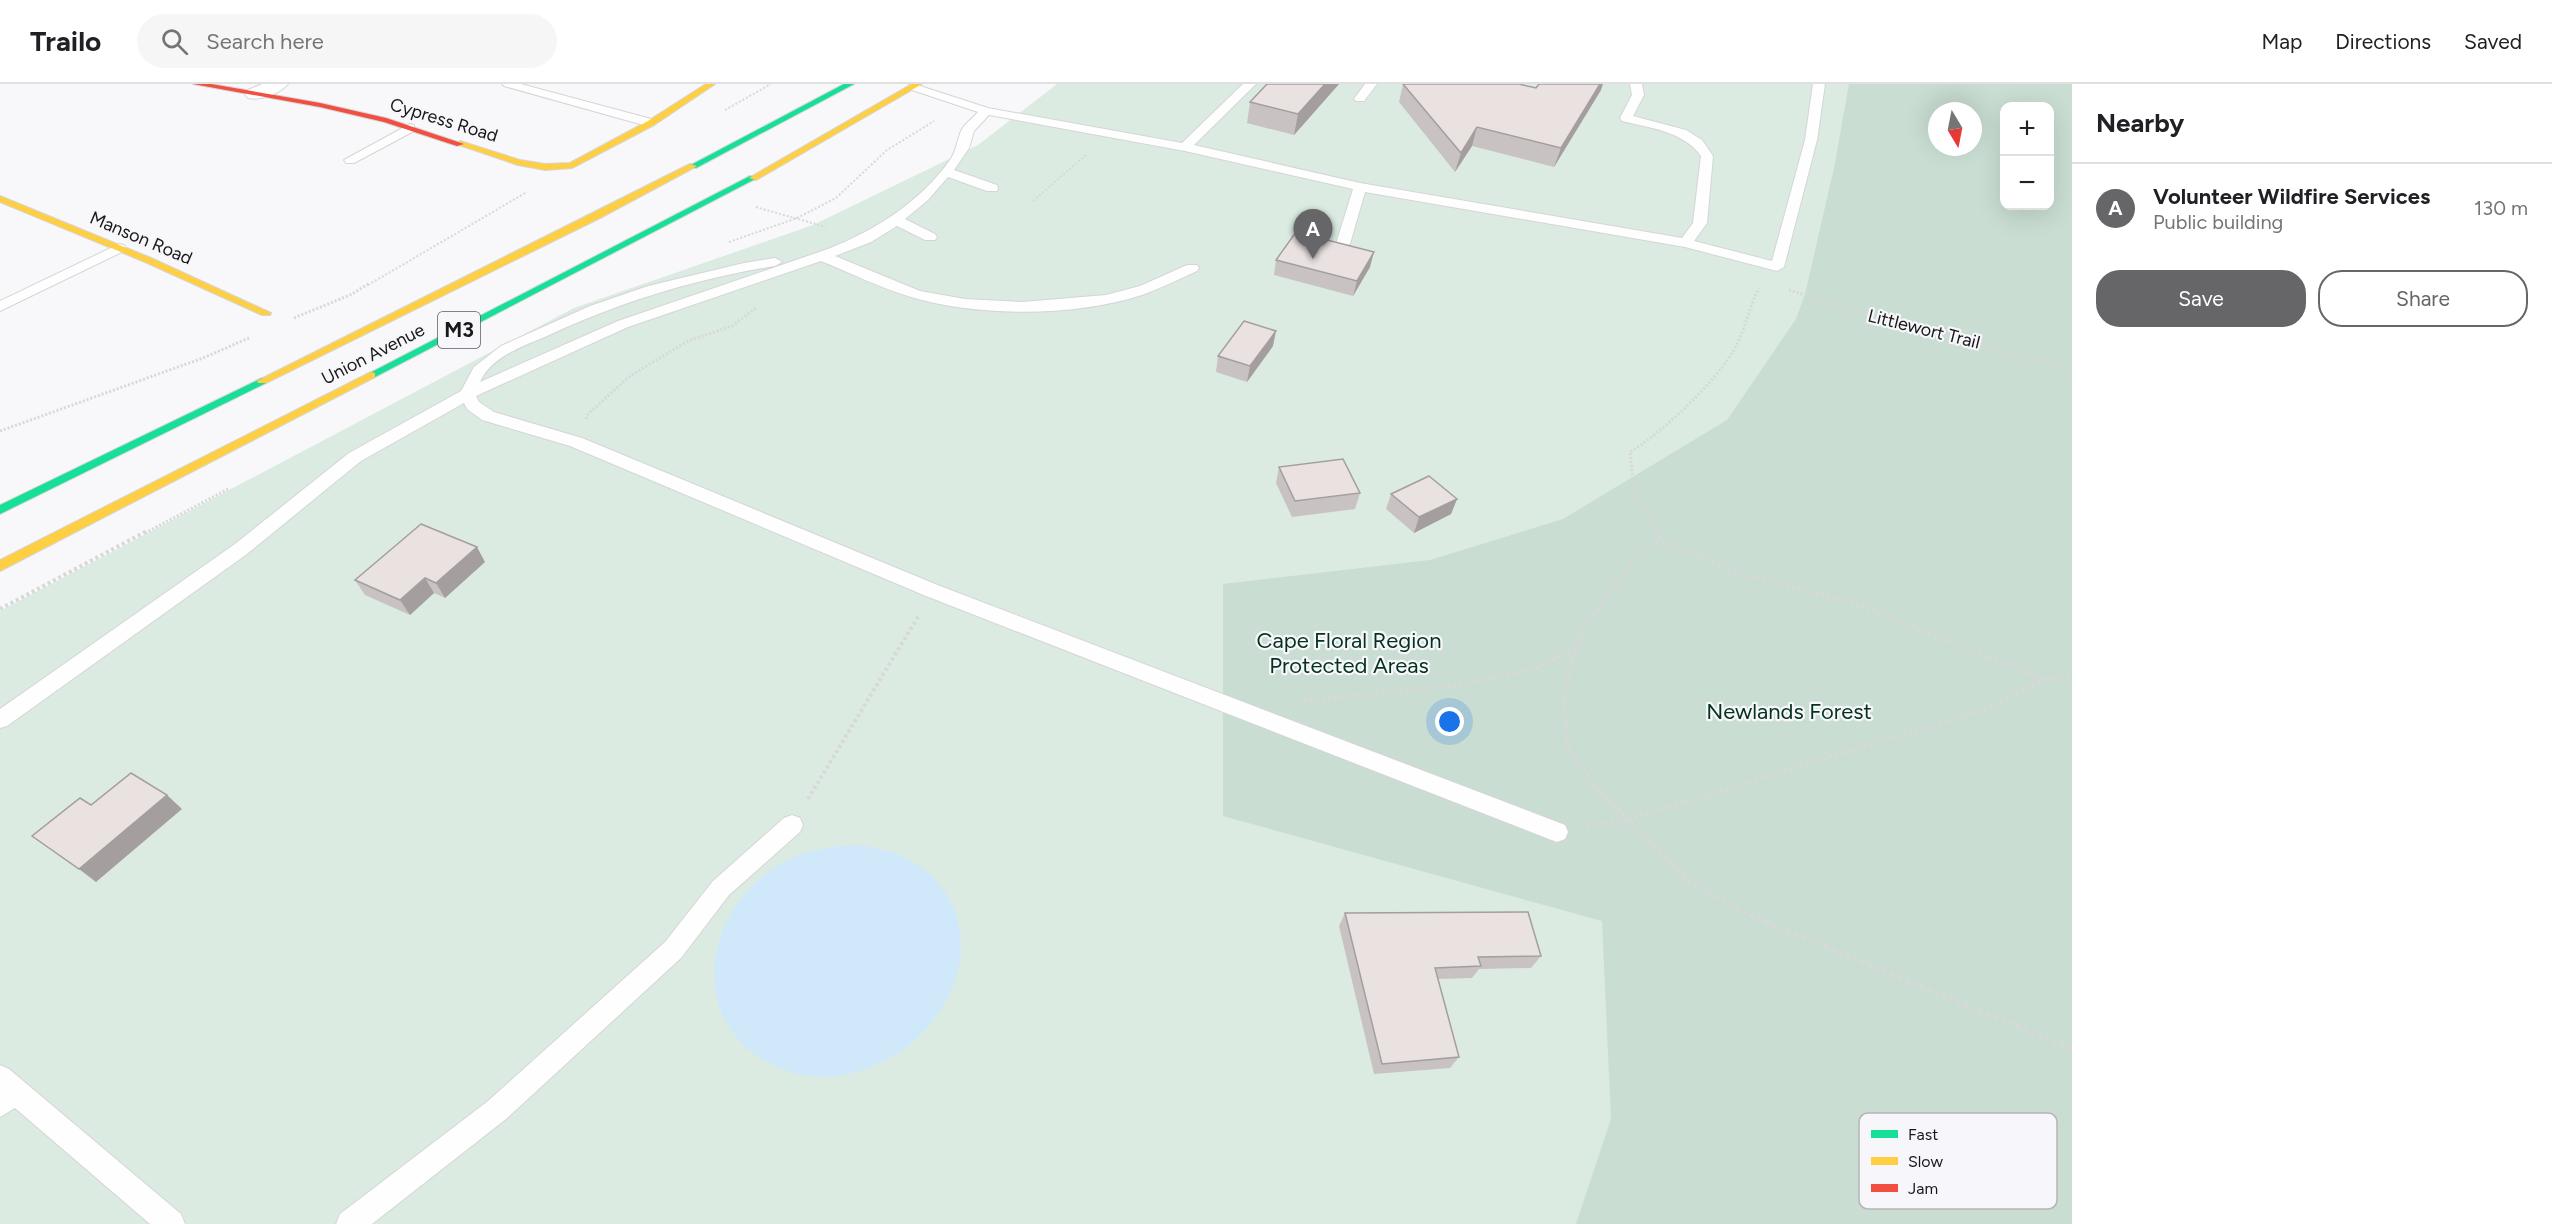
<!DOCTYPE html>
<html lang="en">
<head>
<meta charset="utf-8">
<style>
	:root { --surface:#fff; --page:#f6f6f6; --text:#202124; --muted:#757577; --line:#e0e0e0; --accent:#666668 }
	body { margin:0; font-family:Figtree,sans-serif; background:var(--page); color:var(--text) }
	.controls { position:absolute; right:18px; top:18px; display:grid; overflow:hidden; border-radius:12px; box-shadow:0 6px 24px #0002 }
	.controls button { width:54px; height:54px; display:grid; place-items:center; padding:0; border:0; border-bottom:2px solid var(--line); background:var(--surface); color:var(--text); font:30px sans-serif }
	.compass { position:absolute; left:1928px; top:18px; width:54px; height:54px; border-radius:50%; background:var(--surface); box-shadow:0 6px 24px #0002; rotate:170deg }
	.you { position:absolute; left:1450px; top:638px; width:21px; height:21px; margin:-15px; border:4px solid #fff; border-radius:50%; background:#1a73e8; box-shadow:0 0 0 9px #1a73e833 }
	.badge { display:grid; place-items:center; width:39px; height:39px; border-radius:50%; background:var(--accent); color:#fff; font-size:20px; font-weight:700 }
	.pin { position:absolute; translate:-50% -50px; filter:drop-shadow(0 2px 3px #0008) }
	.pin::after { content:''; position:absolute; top:32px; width:21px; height:18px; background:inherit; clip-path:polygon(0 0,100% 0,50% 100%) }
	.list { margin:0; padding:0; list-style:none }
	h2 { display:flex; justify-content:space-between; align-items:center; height:78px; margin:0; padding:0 24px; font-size:26px }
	h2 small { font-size:20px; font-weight:400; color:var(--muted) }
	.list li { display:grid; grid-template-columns:39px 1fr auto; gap:18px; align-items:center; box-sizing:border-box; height:90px; padding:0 24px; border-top:2px solid var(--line) }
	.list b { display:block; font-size:22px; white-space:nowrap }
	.list p { margin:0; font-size:20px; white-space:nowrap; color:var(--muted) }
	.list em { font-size:20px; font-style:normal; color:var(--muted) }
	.actions { display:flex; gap:12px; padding:18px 24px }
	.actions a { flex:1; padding:14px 0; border:2px solid var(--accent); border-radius:24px; text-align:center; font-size:21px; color:var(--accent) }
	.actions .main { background:var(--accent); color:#fff }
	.icon { flex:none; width:33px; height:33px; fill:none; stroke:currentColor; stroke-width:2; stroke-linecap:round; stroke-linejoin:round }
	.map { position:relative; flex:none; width:2072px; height:1140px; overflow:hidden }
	header { display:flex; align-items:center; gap:36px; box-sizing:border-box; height:84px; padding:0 30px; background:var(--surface); border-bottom:2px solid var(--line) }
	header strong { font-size:28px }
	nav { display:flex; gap:33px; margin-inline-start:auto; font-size:21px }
	.search { width:420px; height:54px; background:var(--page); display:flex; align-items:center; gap:15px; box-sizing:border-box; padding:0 21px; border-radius:33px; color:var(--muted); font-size:22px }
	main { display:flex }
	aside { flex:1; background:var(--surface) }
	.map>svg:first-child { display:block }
	.green { fill:#dbebe2; fill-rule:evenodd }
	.forest { fill:#c9ddd2; fill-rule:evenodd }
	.water { fill:#d0e9fa }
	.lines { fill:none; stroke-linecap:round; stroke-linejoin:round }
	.lane-casing { stroke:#d5d5d7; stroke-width:2 }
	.street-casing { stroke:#d5d5d7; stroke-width:2 }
	.fast-casing { stroke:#d5d5d7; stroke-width:2 }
	.slow-casing { stroke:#d5d5d7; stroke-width:2 }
	.jam-casing { stroke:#d5d5d7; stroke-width:2 }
	.path-far3 { stroke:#d8d8d9; stroke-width:2; stroke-dasharray:2 2; stroke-linecap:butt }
	.path-far2 { stroke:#d8d8d9; stroke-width:3; stroke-dasharray:2 2; stroke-linecap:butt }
	.path-far1 { stroke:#d8d8d9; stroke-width:4; stroke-dasharray:3 3; stroke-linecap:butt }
	.path { stroke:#d8d8d9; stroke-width:4.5; stroke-dasharray:4 4; stroke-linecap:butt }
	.lane { fill:#fefefe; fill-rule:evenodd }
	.street { fill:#fefefe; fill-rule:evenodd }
	.fast { fill:#16e098; fill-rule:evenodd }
	.slow { fill:#ffcf43; fill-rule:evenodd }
	.jam { fill:#f24e42; fill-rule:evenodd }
	.wall { fill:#c9c2c2 }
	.shaded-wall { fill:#a49e9e }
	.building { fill:#eae1e1; stroke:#a49e9e; stroke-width:1.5 }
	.labels { text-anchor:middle; stroke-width:4.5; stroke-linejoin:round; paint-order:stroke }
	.far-street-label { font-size:18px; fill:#18181a; stroke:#f7f7fb }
	.shield { fill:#f7f7fb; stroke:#5b5b5e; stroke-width:1.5 }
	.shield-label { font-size:21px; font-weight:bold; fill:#18181a }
	.park-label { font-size:22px; fill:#04331d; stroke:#f7f7fb }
	.key { fill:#f7f7fb; stroke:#b4b4b8; stroke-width:1.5 }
	.key-label { font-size:16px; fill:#18181a }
</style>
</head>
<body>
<header>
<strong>Trailo</strong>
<div class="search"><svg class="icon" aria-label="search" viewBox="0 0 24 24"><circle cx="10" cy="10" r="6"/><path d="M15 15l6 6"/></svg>Search here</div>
<nav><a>Map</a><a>Directions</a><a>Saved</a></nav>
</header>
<main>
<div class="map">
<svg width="2072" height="1140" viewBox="0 0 2072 1140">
	<rect width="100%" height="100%" fill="#f8f8fa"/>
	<!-- green -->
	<path class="green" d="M1057,0H2072V1140H0V527L574,224L813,141L978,61ZM2004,22H2050V122H2004ZM1937,27H1973V63H1937Z"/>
	<!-- forest -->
	<path class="forest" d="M1849,0H2072V1140H1576L1611,1035L1602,837L1223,732V500L1430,476L1563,435L1727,336L1796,235L1805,210L1834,84ZM2004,22H2050V122H2004ZM1937,27H1973V63H1937Z"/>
	<!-- water -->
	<path class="water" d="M858,761C874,764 891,766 906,774C1003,826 960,951 869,984C847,992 821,996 798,990C686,962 691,829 784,778C807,766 832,762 858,761Z"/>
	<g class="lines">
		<!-- lane casing -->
		<g class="lane-casing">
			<path id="lane" d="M502,0H521L655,36L657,39L651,43L647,42L504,2Z
				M1243,0H1256L1194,61L1360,99L1682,154L1693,139L1701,72C1683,47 1650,44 1622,37L1620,34L1632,11L1630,0H1642L1644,11L1633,32L1686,46L1702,56L1713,72L1707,139L1694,157L1772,177L1805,56L1813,0H1825L1817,56L1784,183L1777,187L1685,163L1365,108L1350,160L1343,164L1336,160L1353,105L1185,67L989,31L974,47L969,64L954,86L997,101L998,104L997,107H987L948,93L928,116L905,135L935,150L937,153L935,156H925L897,142L871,158L835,172L920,207L965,215L1022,218L1106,211L1140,202L1187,181H1197L1199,184L1197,187C1179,195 1161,204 1142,211C1074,233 979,233 911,213C880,204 851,189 821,177L628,243L476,312L479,318L494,328L582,354L940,502L1565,741L1568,748L1565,755L1557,758L1549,755L926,512L570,362L482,336L467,325L464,319L361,377L247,470L7,642L0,644V625L235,460L349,369L461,307L474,283L501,262L590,222L648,202L744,179L775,174L782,178L775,182C695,195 620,218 547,252C523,262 491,273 480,298L618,237L828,165C876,146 920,118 950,76C957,66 957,55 962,45C966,39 973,34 978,28L909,5V1H917L988,24L1182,59Z
				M1365,0H1377L1364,17H1356L1354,15Z
				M410,40L414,41V47L354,79H346L344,76Z
				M119,160L124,161L126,164L124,167L0,227V217Z
				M792,731L800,734L803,741L800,748L729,811L681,874L506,1035L372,1140H336L340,1130L488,1017L665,858L713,797L784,734Z
				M0,981L9,985L181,1130L185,1140H150L15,1024L0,1033Z"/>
		</g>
		<!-- street casing -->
		<g class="street-casing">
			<path id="street" d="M262,0H288C280,10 260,17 248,14L245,10L248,6Z"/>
		</g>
		<!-- fast casing -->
		<g class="fast-casing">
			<path id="fast" d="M844,0H854L696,84L689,82Z
				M750,92L757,94L375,293L371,294L366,291Z
				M262,294L266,295V299L0,430V421Z"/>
		</g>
		<!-- slow casing -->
		<g class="slow-casing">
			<path id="slow" d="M706,0H715L654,41L572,84L545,86L518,81L456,60L460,57L520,76L545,80L570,79L648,37Z
				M912,0H922L756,96L749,94Z
				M690,80L697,82L600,134L266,299H258L257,297Z
				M0,112L151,174L271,229L270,231H262L145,178L0,118Z
				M371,288L375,289V293L0,487V476Z"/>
		</g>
		<!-- jam casing -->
		<g class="jam-casing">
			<path id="jam" d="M193,0H211L320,19L386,34L464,60L457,62L384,38L320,23Z"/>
		</g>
		<!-- path-far3 -->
		<path class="path-far3" d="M725,26L771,0
			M1033,117L1087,70
			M756,123L826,143
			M729,158L797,134L836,114L887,66L934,37
			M368,201L527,108"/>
		<!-- path-far2 -->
		<path class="path-far2" d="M1789,206L1900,242L1968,254L2007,269L2072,286
			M294,234L350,211L370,199
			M586,335L588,330L630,292L688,257L732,242L757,223
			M0,347L203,274L249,254
			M145,449L230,404
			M1657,449L1634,408L1630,368C1663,348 1716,298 1735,264C1745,246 1749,223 1759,204"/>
		<!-- path-far1 -->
		<path class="path-far1" d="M1656,447L1660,455L1730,487L1853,519L2044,596
			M0,525L147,447
			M1304,617L1458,601L1536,584L1577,563
			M808,715L919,531
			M1587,742L1626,736L1980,627L2044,596L2072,591
			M1650,757L1594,701L1567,662L1564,619L1570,582L1583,547L1630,480L1660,455"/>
		<!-- path -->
		<path class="path" d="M1648,756L1689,797L1756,834L2072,965"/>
		<!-- lane -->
		<use href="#lane" class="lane"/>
		<!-- street -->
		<use href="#street" class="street"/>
		<!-- fast -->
		<use href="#fast" class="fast"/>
		<!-- slow -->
		<use href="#slow" class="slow"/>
		<!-- jam -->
		<use href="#jam" class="jam"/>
	</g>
	<!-- wall -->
	<path class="wall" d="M1267,0H1339L1294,51L1247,39L1250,18Z
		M1403,0L1536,4L1601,6L1554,83L1472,62L1455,88L1399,18Z
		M1276,176L1370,183L1353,212L1274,191Z
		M1273,262L1247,298L1216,288L1218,272Z
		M1279,383L1360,409L1355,425L1292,433L1276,399Z
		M1391,410L1457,415L1451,430L1414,449L1386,425Z
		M485,478L445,514L434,509L410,531L365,511L355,496Z
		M1345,829L1541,872L1531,884L1479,885L1472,894L1438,895L1459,973L1450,984L1374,990L1339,842Z"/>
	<!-- shaded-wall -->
	<path class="shaded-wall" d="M1325,0H1339L1294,51L1298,30Z
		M1600,0H1603L1601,6L1554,83L1561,64Z
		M1477,43L1472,62L1455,88L1461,69Z
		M1374,168L1370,183L1353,212L1357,197Z
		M1276,247L1273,262L1247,298L1250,282Z
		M1457,415L1451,430L1414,449L1419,433Z
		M477,463L485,478L445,514L436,499Z
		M425,494L434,509L410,531L400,516Z
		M167,711L182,725L96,798L79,785Z"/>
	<!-- building -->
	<path class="building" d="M1267,0H1325L1298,30L1250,18Z
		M1403,0H1519L1536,4L1539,0H1600L1561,64L1477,43L1461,69Z
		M1296,148L1374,168L1357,197L1276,176Z
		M1244,237L1276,247L1250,282L1218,272Z
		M1343,375L1360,409L1295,417L1279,383Z
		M1429,392L1457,415L1419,433L1391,410Z
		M421,440L477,463L436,499L425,494L400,516L355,496Z
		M131,689L167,711L79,785L32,752L80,714L91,721Z
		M1528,828L1541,872L1478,873L1481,882L1435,884L1459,973L1382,980L1345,829Z"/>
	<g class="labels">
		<!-- far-street labels -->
		<g class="far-street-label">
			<text transform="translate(444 36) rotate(17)" y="6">Cypress Road</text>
			<text transform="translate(141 154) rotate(23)" y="6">Manson Road</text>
			<text transform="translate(1924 245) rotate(14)" y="6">Littlewort Trail</text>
			<text transform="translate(373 270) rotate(-27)" y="6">Union Avenue</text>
		</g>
		<!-- shield labels -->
		<rect class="shield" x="438" y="228" width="42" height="36" rx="4.5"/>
		<g class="shield-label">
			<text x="459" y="253">M3</text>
		</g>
		<!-- park labels -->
		<g class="park-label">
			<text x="1349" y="564">Cape Floral Region<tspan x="1349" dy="25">Protected Areas</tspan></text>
			<text x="1789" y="635">Newlands Forest</text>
		</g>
	</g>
	<!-- legend -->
	<rect x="1859" y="1029" width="198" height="96" rx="9" class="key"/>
	<rect x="1871" y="1046" width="27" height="8" fill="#16e098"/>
	<rect x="1871" y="1073" width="27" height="8" fill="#ffcf43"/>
	<rect x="1871" y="1100" width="27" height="8" fill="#f24e42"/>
	<g class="key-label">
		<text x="1908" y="1056">Fast</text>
		<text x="1908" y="1083">Slow</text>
		<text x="1908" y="1110">Jam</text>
	</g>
</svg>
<div class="controls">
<button>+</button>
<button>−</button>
</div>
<svg class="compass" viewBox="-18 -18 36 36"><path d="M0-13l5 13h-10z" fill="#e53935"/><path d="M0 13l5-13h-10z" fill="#757577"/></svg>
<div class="you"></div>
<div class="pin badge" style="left:1313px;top:175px">A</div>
</div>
<aside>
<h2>Nearby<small></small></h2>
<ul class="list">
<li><span class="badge">A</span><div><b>Volunteer Wildfire Services</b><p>Public building</p></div><em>130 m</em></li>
</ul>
<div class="actions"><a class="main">Save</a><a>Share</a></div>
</aside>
</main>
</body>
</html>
